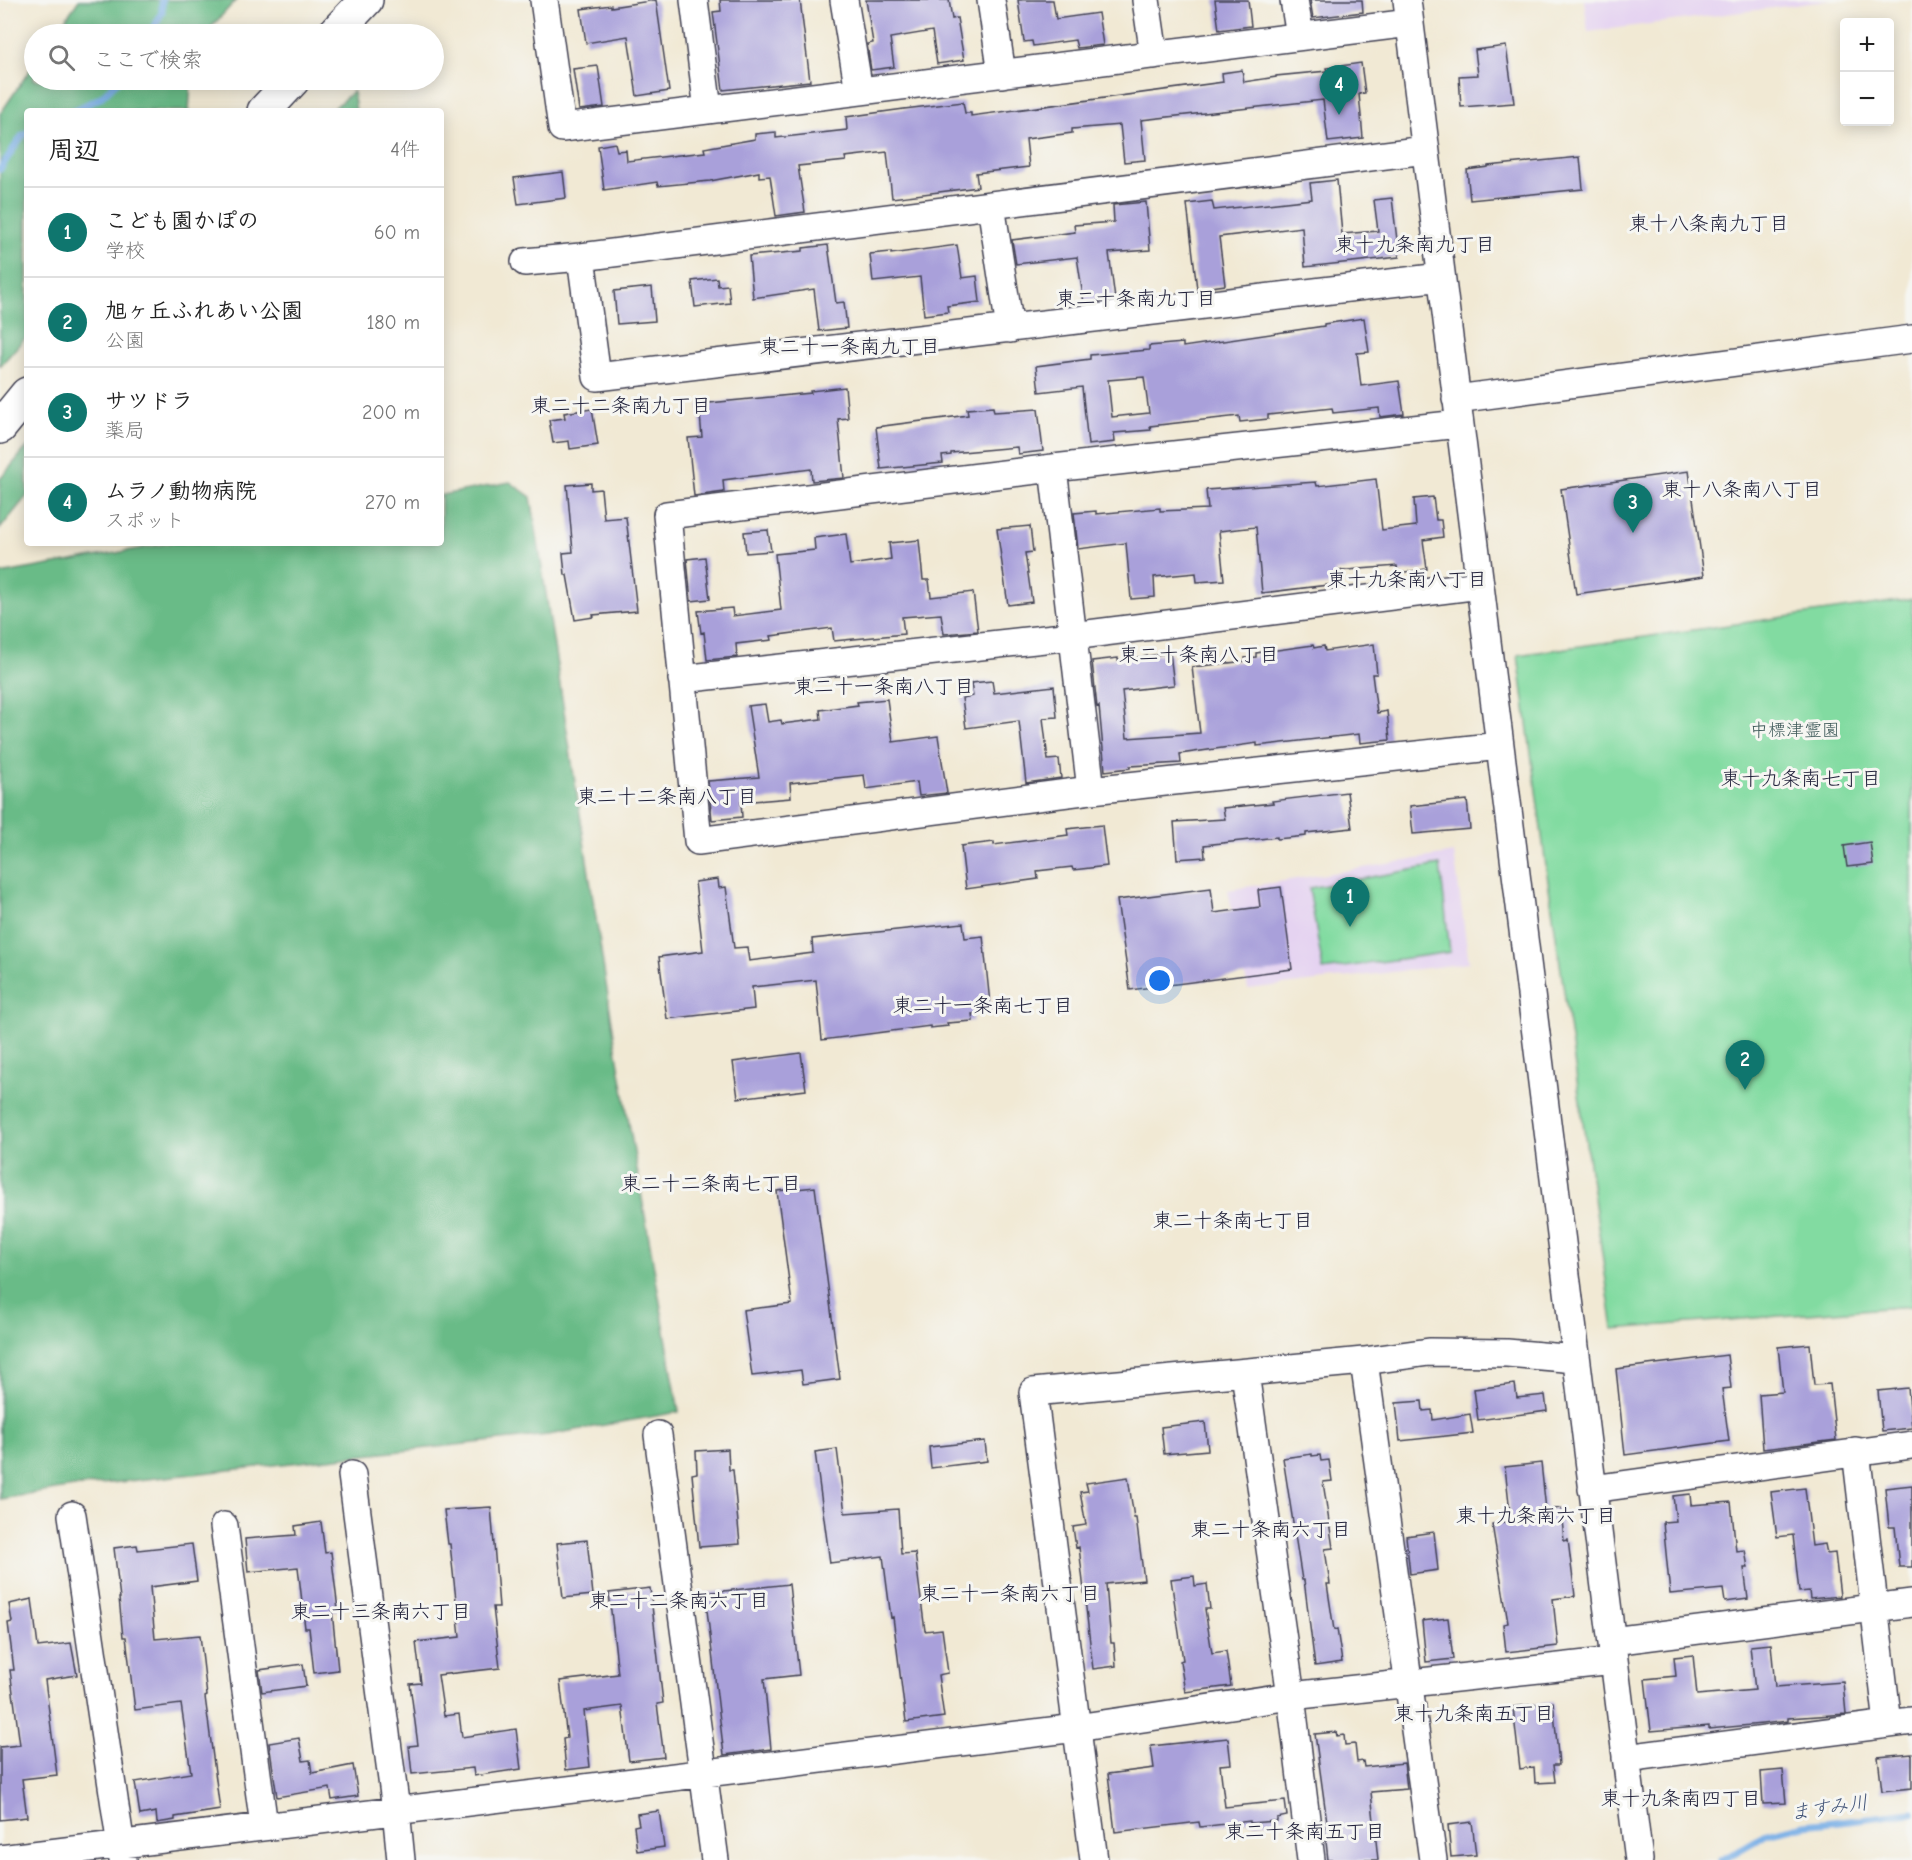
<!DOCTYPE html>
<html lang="ja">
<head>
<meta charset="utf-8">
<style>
	:root { --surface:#fff; --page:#f2f2f2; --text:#222; --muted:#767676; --line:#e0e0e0; --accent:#0f766e }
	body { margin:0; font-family:"Comic Neue","Klee One",sans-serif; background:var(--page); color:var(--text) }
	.controls { position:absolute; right:18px; top:18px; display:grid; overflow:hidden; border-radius:6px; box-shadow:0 3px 15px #0003 }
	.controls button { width:54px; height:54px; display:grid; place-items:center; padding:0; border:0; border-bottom:2px solid var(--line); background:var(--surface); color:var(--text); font:30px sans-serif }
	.you { position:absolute; left:1160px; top:981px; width:21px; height:21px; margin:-15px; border:4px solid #fff; border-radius:50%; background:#1a73e8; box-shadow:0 0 0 9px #1a73e833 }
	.badge { display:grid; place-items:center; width:39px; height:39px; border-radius:50%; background:var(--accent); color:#fff; font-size:20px; font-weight:700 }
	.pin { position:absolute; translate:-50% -50px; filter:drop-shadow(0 2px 3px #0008) }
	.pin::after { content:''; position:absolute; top:32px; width:21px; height:18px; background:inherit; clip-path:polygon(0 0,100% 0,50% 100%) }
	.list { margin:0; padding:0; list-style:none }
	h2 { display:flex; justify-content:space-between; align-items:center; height:78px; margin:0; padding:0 24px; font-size:26px }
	h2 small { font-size:20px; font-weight:400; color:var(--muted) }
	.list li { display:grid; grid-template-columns:39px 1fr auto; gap:18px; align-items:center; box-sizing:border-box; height:90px; padding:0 24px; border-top:2px solid var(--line) }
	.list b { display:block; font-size:22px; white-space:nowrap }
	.list p { margin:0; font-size:20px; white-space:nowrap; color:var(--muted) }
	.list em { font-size:20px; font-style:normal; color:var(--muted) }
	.icon { flex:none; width:33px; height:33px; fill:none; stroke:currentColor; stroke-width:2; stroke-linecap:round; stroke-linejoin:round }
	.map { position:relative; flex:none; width:1912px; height:1860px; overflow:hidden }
	.search { position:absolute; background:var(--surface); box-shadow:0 3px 15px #0003; left:24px; top:24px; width:420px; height:66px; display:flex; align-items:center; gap:15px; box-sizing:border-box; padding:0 21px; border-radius:33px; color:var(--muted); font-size:22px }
	.panel { position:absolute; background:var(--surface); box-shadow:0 3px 15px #0003; left:24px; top:108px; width:420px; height:438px; border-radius:6px }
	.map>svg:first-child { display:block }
	.built { fill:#e5d3f1 }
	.green { fill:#82dba1; stroke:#527e6e; stroke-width:1.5 }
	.forest { fill:#69bb87; stroke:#466e61; stroke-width:1.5 }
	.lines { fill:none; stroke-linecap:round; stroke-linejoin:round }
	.stream { stroke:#77aee6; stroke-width:7 }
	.building { fill:#a9a0da; fill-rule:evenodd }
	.minor-casing { stroke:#414052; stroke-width:30 }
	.highway-casing { stroke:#414052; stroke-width:36 }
	.minor { stroke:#fff; stroke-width:27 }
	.highway { stroke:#fff; stroke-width:33 }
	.labels { text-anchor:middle; stroke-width:6; stroke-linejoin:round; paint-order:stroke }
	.park-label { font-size:18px; fill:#3f5a5a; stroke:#f6f6f2 }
	.neighbourhood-label { font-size:20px; fill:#22223b; stroke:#f6f6f2 }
	.water-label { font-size:20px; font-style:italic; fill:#405377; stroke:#f6f6f2 }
</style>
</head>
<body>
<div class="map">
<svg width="1912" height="1860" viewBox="0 0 1912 1860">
	<rect width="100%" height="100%" fill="#f6f6f2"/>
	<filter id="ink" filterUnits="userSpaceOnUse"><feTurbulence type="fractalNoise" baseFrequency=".0167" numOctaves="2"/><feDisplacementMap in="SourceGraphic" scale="12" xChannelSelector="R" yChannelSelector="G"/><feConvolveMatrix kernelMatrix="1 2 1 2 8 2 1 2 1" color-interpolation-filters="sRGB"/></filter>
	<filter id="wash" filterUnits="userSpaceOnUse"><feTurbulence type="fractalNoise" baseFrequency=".008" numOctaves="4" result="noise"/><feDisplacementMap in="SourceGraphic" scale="24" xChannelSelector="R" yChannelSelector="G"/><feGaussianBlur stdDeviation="1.35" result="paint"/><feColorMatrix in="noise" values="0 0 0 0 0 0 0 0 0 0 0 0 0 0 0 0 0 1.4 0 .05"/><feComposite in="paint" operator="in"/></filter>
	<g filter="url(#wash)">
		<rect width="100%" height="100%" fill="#f1e9d4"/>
		<!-- built -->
		<path class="built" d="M1584,0H1833L1588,32Z
			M1454,853L1469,963L1248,989L1228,890Z"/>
		<!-- green -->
		<path class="green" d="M1912,599V1306L1613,1329L1547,874L1518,655Z
			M1440,865L1450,952L1323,970L1309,888Z"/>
		<!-- forest -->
		<path class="forest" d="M79,0H236L205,34H55Z
			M34,64V80H191L189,111H27V336L0,366V114Z
			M353,91L356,111H331Z
			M27,447V496L0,529V479Z
			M510,482L531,497L616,1048L679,1412L548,1435L74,1487L0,1499V574L171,543H441V495Z"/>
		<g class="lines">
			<!-- stream -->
			<path class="stream" d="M151,34L162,12V0
				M73,111L100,98L119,80
				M0,169L22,136L27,133
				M1722,1860L1767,1834L1805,1825L1912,1813"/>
		</g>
		<g id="blocks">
			<!-- building -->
			<path class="building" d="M656,0L669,91L637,96L628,36L586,43L581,9L611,5V7Z
				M720,0H800L810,81L723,90L713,12L721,11Z
				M866,0H949L952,19L957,18L964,60L937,64L932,31L890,38L894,67L871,70L867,44L873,43Z
				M1018,0H1053L1056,19L1098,13L1103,45L1077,48L1075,40L1033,46L1032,41L1024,42Z
				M1215,0H1248L1251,26L1219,30Z
				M1310,0H1362L1363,12L1313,18Z
				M1506,46L1514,103L1461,107L1459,76L1478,75L1475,50Z
				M1361,63L1365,93L1359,94L1363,138L1328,142L1323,100L1141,120L1145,160L1124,162L1120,125L1072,129V133L1026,139L1029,167L976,173L978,187L892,198L887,152L845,157L846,161L798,166L805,212L776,216L770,176L759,177V172L710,181L658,186L657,182L604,190L598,146L615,143L617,151L626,150L627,161L705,152L704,148L755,139V134L776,132V138L847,130L846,117L904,109L963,102L965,113H971V116L1223,82L1222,73L1242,70L1244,82L1276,77V76L1327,71L1326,68Z
				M598,66L604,107L579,110L573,69Z
				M1580,157L1583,189L1470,200L1467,170L1488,167V166Z
				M563,172L566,198L518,204L514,178Z
				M1337,180L1342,234L1378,231L1374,200L1392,198L1399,257L1305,267L1302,227L1219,237L1225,285L1197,289L1187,204L1212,201L1214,210L1312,199L1310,183Z
				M1146,202L1150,250L1109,253L1115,299L1084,303L1077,257L1016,264L1012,240L1075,232L1074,225L1114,222L1113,205Z
				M828,245L836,303L844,302L847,328L819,331L814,289L753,298L749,256L803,251V248Z
				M957,245L962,278L977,276L980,302L947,306L948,312L924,315L920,277L873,282L870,254L891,252V254Z
				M717,278L718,286L728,285L730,303L695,307L692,281Z
				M652,287L655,321L617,324L614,291Z
				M1364,318L1369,352L1357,353L1361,386L1399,381L1404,414L1380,417L1379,408L1333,413L1332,408L1268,415V419L1240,422L1239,416L1150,426L1151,430L1114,433L1115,442L1088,445L1082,387L1039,392L1036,366L1090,359V355L1149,350V346L1183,343V347L1324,326V324ZM1144,377L1149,413L1112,417L1108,380Z
				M845,387L848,418L838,419L844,478L812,481L811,469L723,480L724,492L694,496L688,438L702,437L699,404L811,393L810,391Z
				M993,407L994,412L1038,409L1043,451L1018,454L1017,447L951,453V455L942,456L943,463L881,469L876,427L968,415L967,409Z
				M592,409L598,445L570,449L569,441L553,443L549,420L565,418L564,413Z
				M1689,471L1704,576L1576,594L1561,489Z
				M1376,479L1382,530L1416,526L1414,499L1433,497L1436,520H1441L1443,537L1423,540L1427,569L1398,573L1397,566L1335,571L1336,584L1262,593L1256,527L1219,531L1224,580L1197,582L1196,573L1154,577L1155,597L1131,599L1126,543L1078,549L1074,513L1096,511V514L1160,508V511L1208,509L1206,490L1316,482L1317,486Z
				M591,483V490L601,489L604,519L626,517L637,611L593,615L594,617L575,620L567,575H565L563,553L573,552L567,485Z
				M1030,526L1033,552L1025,553L1032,602L1008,605L997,529Z
				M768,530L771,551L746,553L744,532Z
				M846,534L850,565L891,559L889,543L919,540L923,580H929L931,597L973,592L978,631L944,634L941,614L902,617L904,634L834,641L832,628L771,636L772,640L736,644L737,657L707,660L704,632L701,633L698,611L732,608L733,616L781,610L775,554L815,550L814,538Z
				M705,557L710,599L691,601L687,559Z
				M1374,644L1377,674H1372L1377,713L1387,711L1390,740L1360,743L1359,734L1257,746V743L1180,754L1181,763L1130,766V768L1105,771L1099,706L1097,707L1092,661L1118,658V660L1170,653L1174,685L1122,691L1127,738L1200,733L1192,667L1246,661L1245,658L1256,657V653L1313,645L1314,648L1324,646L1325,651Z
				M992,681L994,693L1054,686L1057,717L1043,718L1048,760L1059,759L1061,778L1026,783L1019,721L966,728L962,698L973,696L971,683Z
				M887,699L893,742L938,736L947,793L919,796L917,782L866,789L864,775L790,783L791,798L741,802L742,817L712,820L708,781L759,777L748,706L765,704L768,722L781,720L782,724L821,719L820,710L858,705L857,702Z
				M1347,792L1352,828L1306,833V836L1277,839V837L1204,845L1205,857L1177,859L1174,822L1225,819L1223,808L1273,803L1272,801Z
				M1467,800L1470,829L1413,834L1410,806Z
				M1102,825L1107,866L1073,870L1072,867L1037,871L1038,879L966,889L961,846L994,842V845L1068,835L1067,829Z
				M1870,842L1873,864L1847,867L1844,846Z
				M718,879L719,888L726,887L734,948L747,947L749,961L813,953L812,939L963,923L965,938L983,936L991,1013L972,1014L973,1021L947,1023L948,1026L930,1028V1026L822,1040L816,980L752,987L754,1009L667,1019L659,957L703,951L695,882Z
				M1281,887L1292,969L1130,990L1117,900L1211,888L1214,913L1260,907L1258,890Z
				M801,1053L806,1090L738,1098L733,1062Z
				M815,1187L840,1379L803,1384L801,1370L752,1376L743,1310L792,1304L777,1191Z
				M1810,1344L1814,1385L1830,1384L1836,1440L1763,1449L1759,1394L1783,1392L1778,1347Z
				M1727,1355L1731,1388L1722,1389L1729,1441L1625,1455L1616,1369Z
				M1515,1384L1517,1398L1545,1395L1547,1411L1478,1420L1474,1389Z
				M1908,1388L1912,1428L1882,1431L1878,1391Z
				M1422,1401L1423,1411L1432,1410L1433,1420L1470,1414L1473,1433L1400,1441L1396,1403Z
				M1205,1422L1208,1450L1164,1454L1161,1427Z
				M985,1441L987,1461L931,1468L929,1447Z
				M728,1449L729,1470H733L740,1544L699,1547L692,1474L697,1473L696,1451Z
				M837,1449L845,1513L898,1509L901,1554L915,1553L925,1631L942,1629L948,1673L938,1675L944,1717L906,1722L893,1617L891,1618L883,1556L830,1563L815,1452Z
				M1312,1454V1456L1320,1455L1321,1461L1329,1460L1332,1481L1323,1482L1333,1548L1325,1549L1330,1584H1327L1334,1630L1337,1629L1342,1662L1315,1666L1304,1580H1302L1283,1458Z
				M1541,1463L1546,1510L1561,1508L1564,1541L1568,1540L1575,1596L1553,1599L1558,1646L1506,1652L1503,1624L1508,1623L1492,1524L1511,1521L1505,1467Z
				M1128,1477L1134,1518H1136L1144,1580L1106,1584L1111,1643H1114L1116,1666L1093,1669L1079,1547L1076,1548L1073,1527L1086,1525L1080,1492L1088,1491L1086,1483Z
				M1912,1485V1567H1899L1895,1527H1889L1885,1488Z
				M1805,1488L1812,1546L1825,1544L1827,1554L1835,1553L1840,1596L1810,1599L1809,1591L1799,1592L1793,1535L1777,1537L1771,1492Z
				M1690,1494L1691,1505L1731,1502L1736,1551L1745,1550L1748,1568H1744L1748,1599L1725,1602L1723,1589L1670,1594L1663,1522L1676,1521L1673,1496Z
				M491,1507L499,1607H493L500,1668L438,1675L444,1716L459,1714L462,1737L516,1729L521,1769L474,1776L473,1768L412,1774L409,1746L418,1745L410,1684L421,1683L416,1642L460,1637L450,1544H448L444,1510Z
				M321,1522L325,1553L331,1552L338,1610L332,1611L338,1670L314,1673L309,1628H305L298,1567L248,1572L245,1539L296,1535L295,1526Z
				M1434,1532L1438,1570L1410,1574L1406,1536Z
				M587,1540L593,1595L563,1598L557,1543Z
				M192,1544L197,1581L150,1587L155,1639L200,1635L207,1696L205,1697L220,1810L175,1817V1820L157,1823L156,1812L140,1815L135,1782L191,1773L181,1704L135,1710L126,1637H123L119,1598H120L114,1548L137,1545L138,1550Z
				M1194,1576L1195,1586L1207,1584L1210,1609H1205L1212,1653L1226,1651L1231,1686L1185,1692L1180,1661L1183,1660L1171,1579Z
				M789,1584L799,1675L764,1679L771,1749L724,1755L705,1593Z
				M650,1588L663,1703L657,1704L664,1757L629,1761L622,1706L584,1711L590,1767L566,1770L563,1739L567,1738L560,1681L618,1674L609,1593Z
				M32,1599L38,1647L71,1643L77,1675L45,1680L57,1775L22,1779L27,1817L0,1820V1747L20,1745L10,1670H14L8,1623L12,1622L9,1604Z
				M1448,1618L1453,1659L1426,1662L1422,1621Z
				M1771,1644L1775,1687L1843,1682L1846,1714L1788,1718V1721L1762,1724L1709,1729V1726L1651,1731L1645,1679L1676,1676L1674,1657L1693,1655L1697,1695L1755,1690L1750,1646Z
				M303,1664L306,1686L262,1692L259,1670Z
				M1553,1702L1559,1765H1553L1555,1782L1535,1783L1534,1767L1520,1769L1513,1707Z
				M1336,1732L1337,1736L1344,1735L1345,1745L1355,1744L1357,1762L1363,1761L1364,1767L1404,1763L1407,1789L1371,1792L1378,1860H1328L1324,1823L1327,1822L1315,1734Z
				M299,1738L303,1761L310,1760L312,1773L353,1765L358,1796L332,1800L330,1788L277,1797L269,1743Z
				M1228,1738L1231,1764L1220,1765L1225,1807L1285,1801L1287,1816L1277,1818V1821L1250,1823V1821L1200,1827L1199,1822L1115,1832L1108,1774L1154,1768L1151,1746Z
				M1912,1754V1788L1882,1791L1878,1757Z
				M1783,1770L1786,1803L1763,1804L1761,1772Z
				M659,1811L664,1847L637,1851L634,1826L639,1825L637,1814Z
				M1472,1822L1476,1855L1451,1857L1448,1825Z"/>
		</g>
	</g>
	<g filter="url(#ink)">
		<use href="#blocks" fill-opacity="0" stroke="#414052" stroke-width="1.5"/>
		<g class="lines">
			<!-- minor casing -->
			<g class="minor-casing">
				<path id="minor" d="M544,0L562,128L1410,23
					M694,0L708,110
					M844,0L859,91
					M991,0L1002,74
					M1146,0L1154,55
					M1294,0L1300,36
					M1407,0L1639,1860
					M991,205L1010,329
					M581,257L597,377L1441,277
					M525,262L581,257L1425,150
					M1456,399L1912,339
					M1459,424L1053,468L667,515L698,841L1091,790L1500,746
					M1053,468L1091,790
					M682,679L1072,636L1480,585
					M1364,1361L1433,1860
					M1245,1373L1291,1696L1311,1860
					M658,1435L715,1860
					M1856,1451L1888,1724
					M352,1475L396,1810L401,1860
					M1592,1489L1912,1445
					M72,1515L123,1860
					M224,1526L264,1826
					M1612,1641L1912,1603
					M1626,1758L1912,1721
					M0,1859L1076,1728L1291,1696L1614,1661
					M1094,1860L1033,1392L1364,1361L1429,1352L1507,1353L1576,1359"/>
			</g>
			<!-- highway casing -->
			<g class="highway-casing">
				<path id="highway" d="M334,34L366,0
					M264,111L293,80
					M0,427L27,394"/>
			</g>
			<!-- minor -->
			<use href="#minor" class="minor"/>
			<!-- highway -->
			<use href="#highway" class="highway"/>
		</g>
	</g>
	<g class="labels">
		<!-- park labels -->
		<g class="park-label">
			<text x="1795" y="736">中標津霊園</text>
		</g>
		<!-- neighbourhood labels -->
		<g class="neighbourhood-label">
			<text x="1709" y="230">東十八条南九丁目</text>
			<text x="1415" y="251">東十九条南九丁目</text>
			<text x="1136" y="305">東二十条南九丁目</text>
			<text x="850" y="353">東二十一条南九丁目</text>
			<text x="621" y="412">東二十二条南九丁目</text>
			<text x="1742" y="496">東十八条南八丁目</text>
			<text x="1407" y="586">東十九条南八丁目</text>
			<text x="1199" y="661">東二十条南八丁目</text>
			<text x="884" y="693">東二十一条南八丁目</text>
			<text x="1801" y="785">東十九条南七丁目</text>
			<text x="667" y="803">東二十二条南八丁目</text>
			<text x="983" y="1012">東二十一条南七丁目</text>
			<text x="711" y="1190">東二十二条南七丁目</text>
			<text x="1233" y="1227">東二十条南七丁目</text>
			<text x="1536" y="1522">東十九条南六丁目</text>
			<text x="1271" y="1536">東二十条南六丁目</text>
			<text x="1010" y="1600">東二十一条南六丁目</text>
			<text x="679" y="1607">東二十二条南六丁目</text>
			<text x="381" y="1618">東二十三条南六丁目</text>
			<text x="1474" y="1720">東十九条南五丁目</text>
			<text x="1681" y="1805">東十九条南四丁目</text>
			<text x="1305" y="1838">東二十条南五丁目</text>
		</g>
		<!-- water labels -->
		<g class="water-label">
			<text transform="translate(1829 1807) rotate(-8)" y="7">ますみ川</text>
		</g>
	</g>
</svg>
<div class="controls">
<button>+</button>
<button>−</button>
</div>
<div class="you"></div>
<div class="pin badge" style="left:1350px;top:927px">1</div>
<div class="pin badge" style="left:1745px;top:1090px">2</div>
<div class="pin badge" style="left:1633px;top:533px">3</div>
<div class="pin badge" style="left:1339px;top:115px">4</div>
<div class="search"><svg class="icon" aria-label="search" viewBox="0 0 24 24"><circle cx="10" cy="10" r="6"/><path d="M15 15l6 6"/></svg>ここで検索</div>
<section class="panel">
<h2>周辺<small>4件</small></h2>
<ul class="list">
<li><span class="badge">1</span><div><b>こども園かぽの</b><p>学校</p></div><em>60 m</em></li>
<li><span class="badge">2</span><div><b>旭ヶ丘ふれあい公園</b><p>公園</p></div><em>180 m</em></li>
<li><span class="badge">3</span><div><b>サツドラ</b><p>薬局</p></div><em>200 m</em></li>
<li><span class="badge">4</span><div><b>ムラノ動物病院</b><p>スポット</p></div><em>270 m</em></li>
</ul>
</section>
</div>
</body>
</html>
